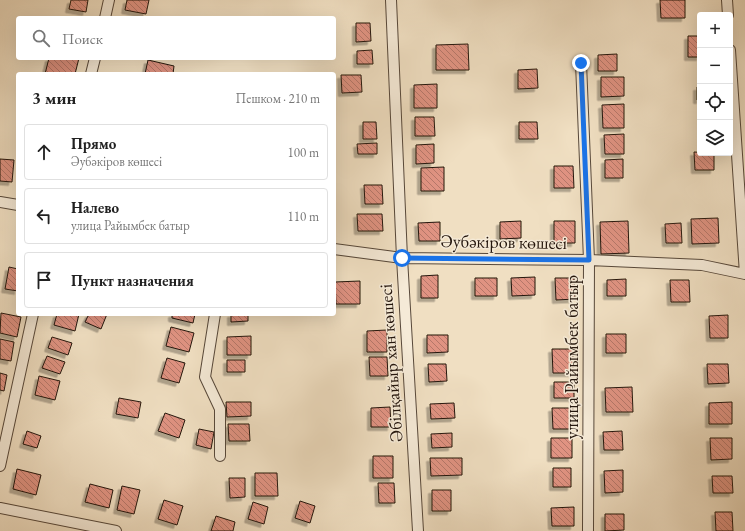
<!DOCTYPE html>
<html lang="ru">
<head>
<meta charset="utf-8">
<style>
	:root { --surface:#fff; --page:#f6f6f6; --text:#222; --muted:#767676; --line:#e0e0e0 }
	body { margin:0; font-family:"EB Garamond",serif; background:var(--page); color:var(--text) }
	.controls { position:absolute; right:12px; top:12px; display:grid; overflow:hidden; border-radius:4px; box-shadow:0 4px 16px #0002 }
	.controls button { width:36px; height:36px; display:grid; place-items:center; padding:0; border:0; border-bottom:1px solid var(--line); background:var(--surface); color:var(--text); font:20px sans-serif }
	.stop { position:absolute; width:12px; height:12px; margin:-9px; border:3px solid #1a73e8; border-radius:50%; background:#fff }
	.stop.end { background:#1a73e8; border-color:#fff; box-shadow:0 1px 4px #0008 }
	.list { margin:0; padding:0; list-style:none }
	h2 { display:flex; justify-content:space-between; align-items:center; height:52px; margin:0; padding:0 16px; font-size:17px }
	h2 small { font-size:13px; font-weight:400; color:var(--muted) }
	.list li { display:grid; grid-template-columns:26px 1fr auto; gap:12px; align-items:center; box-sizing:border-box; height:56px; margin:0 8px 8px; padding:0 8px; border:1px solid var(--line); border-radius:4px }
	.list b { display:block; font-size:15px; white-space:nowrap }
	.list p { margin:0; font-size:13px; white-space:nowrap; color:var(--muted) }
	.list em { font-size:13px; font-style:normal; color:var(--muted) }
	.icon { flex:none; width:22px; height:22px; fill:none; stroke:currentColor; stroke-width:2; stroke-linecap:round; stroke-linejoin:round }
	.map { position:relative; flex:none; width:745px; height:531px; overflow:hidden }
	.search { position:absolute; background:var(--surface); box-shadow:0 4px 16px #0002; left:16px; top:16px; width:320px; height:44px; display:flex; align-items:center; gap:10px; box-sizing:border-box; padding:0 14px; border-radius:4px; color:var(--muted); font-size:15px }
	.panel { position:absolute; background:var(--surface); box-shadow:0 4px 16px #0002; left:16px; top:72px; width:320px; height:244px; border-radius:4px }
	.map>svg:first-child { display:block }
	.building { fill:url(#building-back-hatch); stroke:#24160d; filter:url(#shadow) }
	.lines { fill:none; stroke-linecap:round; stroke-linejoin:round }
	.minor-casing { stroke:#57483a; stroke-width:12 }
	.minor { stroke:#f5ead7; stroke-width:10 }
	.route { stroke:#1a73e8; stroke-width:5 }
	.labels { text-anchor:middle; stroke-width:3; stroke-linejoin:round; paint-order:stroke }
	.street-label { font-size:18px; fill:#24160d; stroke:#f5ead7 }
</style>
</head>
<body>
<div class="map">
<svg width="745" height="531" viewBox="0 0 745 531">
	<defs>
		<pattern id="building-back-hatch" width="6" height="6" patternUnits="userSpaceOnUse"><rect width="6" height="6" fill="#e09382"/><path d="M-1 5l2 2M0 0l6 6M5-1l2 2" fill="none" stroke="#b57769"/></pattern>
		<filter id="shadow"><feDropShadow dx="-3.5" dy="3.5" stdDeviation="0" flood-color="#0004"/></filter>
	</defs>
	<rect width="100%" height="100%" fill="#f0dfc2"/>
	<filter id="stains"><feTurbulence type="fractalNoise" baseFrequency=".005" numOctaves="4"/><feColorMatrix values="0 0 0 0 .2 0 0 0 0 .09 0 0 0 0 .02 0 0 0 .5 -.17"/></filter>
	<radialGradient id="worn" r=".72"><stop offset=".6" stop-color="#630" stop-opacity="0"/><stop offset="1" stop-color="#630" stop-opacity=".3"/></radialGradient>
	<!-- building -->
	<path class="building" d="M71,0H88L86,12L69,9Z
		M127,0H149L146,14L125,10Z
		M660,0H685V18H661Z
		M356,23H370L371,41L356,42Z
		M688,36H700V57H688Z
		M468,44L469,70H436V45Z
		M372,50L373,64H357V51Z
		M617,54V71H598V55Z
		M49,58H79L75,74H45Z
		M148,60L174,66L173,74H145Z
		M537,69L538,88L518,89V70Z
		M341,75H361L362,92L342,93Z
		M601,77H624V96L601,97Z
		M437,84V108H414V85Z
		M697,87H700V100H697Z
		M624,104V128H603L602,105Z
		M415,117H434L435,136H415Z
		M363,122H376L377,139H363Z
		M519,122H537L538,139H519Z
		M624,134V154H605L604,135Z
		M377,143V154H358L357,144Z
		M434,144V163L416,164V145Z
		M694,152L714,153V170H695Z
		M0,159L14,160L12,182L0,181Z
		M623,159V178H605V160Z
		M554,166H573L574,188H554Z
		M444,167V191H421V168Z
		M364,185H382L383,204H365Z
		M357,214H382L383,231H358Z
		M718,218L719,243L692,244L691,219Z
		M521,221V238L500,239V222Z
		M554,221H575V243H554Z
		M628,221L629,253L601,254L600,222Z
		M440,222V241H419L418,223Z
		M681,223L682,243H666L665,224Z
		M9,267L18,269V291L5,289Z
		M438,275V298H421V276Z
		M535,277V295L512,296L511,278Z
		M475,278H497V296H475Z
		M555,278H574L575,299L556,300Z
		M626,279V296H607V280Z
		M670,280H689L690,302H671Z
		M360,281V304H336L335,282Z
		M1,313L21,317L17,337L0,333Z
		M57,314H79L75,331L54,325Z
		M89,314H107L101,329L85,322Z
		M172,314H195L193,323L172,318Z
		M231,314H248V321L231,322Z
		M728,315V338H710L709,316Z
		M171,327L194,333L189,352L166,346Z
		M387,330V352H367V331Z
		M606,334H626V353H606Z
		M427,335H448V352L427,353Z
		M251,336V355H227V337Z
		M52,337L72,343L68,355L48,348Z
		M0,339L14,342L11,361L0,359Z
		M552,349H573V373H553Z
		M47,356L65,362L60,374L42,368Z
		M369,357H387L388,376H370Z
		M167,358L185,363L179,383L161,378Z
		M227,360H245V372H227Z
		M428,364H446L447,381L429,382Z
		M707,364H728L729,383L708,384Z
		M0,373L7,375L4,391L0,390Z
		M39,376L60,381L55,400L35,395Z
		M554,382H574V398H554Z
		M632,387L633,412H606L605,388Z
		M119,398L141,402L138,418L116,414Z
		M226,402H251V416L227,417Z
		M732,402V424H709V403Z
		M454,403L455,418L431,419L430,404Z
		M390,407L391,427H371V408Z
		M552,408H573V429H553Z
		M165,413L185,420L179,438L158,431Z
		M228,424H249L250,441H229Z
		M199,429L214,432L211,449L196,445Z
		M27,431L41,436L37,448L23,444Z
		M622,431L623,450H604L603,432Z
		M452,433V447L432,448L431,434Z
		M551,438H572V458H551Z
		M710,438H732V459L711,460Z
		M373,456H393V478H373Z
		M430,458H462V475L431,476Z
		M553,468H571V487H553Z
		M17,469L41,475L36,495L13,489Z
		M623,470V492L605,493L604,471Z
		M255,473H277L278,496H255Z
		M712,476H732L733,493H713Z
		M229,478H245V497L230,498Z
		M378,483H394L395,503H379Z
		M90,484L113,490L109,508L85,502Z
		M122,486L140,490L134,514L117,510Z
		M432,490H451V511H432Z
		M164,500L183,506L177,525L158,519Z
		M300,501L315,506L310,523L295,518Z
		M253,502L268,507L264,524L248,519Z
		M574,507V526H552L551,508Z
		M715,512H732L733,531H716Z
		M605,514H624V530L605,531Z
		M216,516L235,522L233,531H211Z"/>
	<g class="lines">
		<!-- minor casing -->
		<g class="minor-casing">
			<path id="minor" d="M391,0L402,258L418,531
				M727,0L728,15
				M105,18L109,0
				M730,50L745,274
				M581,63L589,260L588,531
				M91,74L95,58
				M0,202L18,205
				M334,249L402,258L589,260L702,265L745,274
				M215,314L205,377L220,409V456
				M0,466L33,314
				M0,508L116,531"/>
		</g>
		<!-- minor -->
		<use href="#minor" class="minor"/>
	</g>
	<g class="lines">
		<!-- route -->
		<path class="route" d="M402,258L589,260L581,63"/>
	</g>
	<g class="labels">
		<!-- street labels -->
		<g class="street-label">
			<text transform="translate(504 242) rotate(1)" y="6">Әубәкіров көшесі</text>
			<text transform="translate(572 357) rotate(-90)" y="6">улица Райымбек батыр</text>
			<text transform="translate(391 363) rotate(-94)" y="6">Әбілқайыр хан көшесі</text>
		</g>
	</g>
	<rect width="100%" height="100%" filter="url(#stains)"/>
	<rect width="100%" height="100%" fill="url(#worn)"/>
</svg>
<div class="controls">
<button>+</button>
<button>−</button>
<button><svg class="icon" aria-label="locate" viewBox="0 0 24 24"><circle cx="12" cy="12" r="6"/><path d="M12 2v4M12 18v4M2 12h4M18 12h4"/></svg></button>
<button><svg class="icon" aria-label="layers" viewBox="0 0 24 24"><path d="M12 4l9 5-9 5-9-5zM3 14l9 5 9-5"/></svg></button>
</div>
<div class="stop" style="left:402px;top:258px"></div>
<div class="stop end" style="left:581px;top:63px"></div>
<div class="search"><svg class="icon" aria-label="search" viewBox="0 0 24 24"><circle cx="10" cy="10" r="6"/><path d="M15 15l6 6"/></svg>Поиск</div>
<section class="panel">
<h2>3 мин<small>Пешком · 210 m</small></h2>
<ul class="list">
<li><svg class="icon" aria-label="ahead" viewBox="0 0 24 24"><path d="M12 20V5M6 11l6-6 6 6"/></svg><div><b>Прямо</b><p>Әубәкіров көшесі</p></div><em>100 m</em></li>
<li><svg class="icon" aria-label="left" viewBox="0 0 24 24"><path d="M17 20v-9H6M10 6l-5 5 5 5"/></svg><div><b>Налево</b><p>улица Райымбек батыр</p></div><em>110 m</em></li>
<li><svg class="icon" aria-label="arrive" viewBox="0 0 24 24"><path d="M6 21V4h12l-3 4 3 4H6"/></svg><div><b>Пункт назначения</b></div></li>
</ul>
</section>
</div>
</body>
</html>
